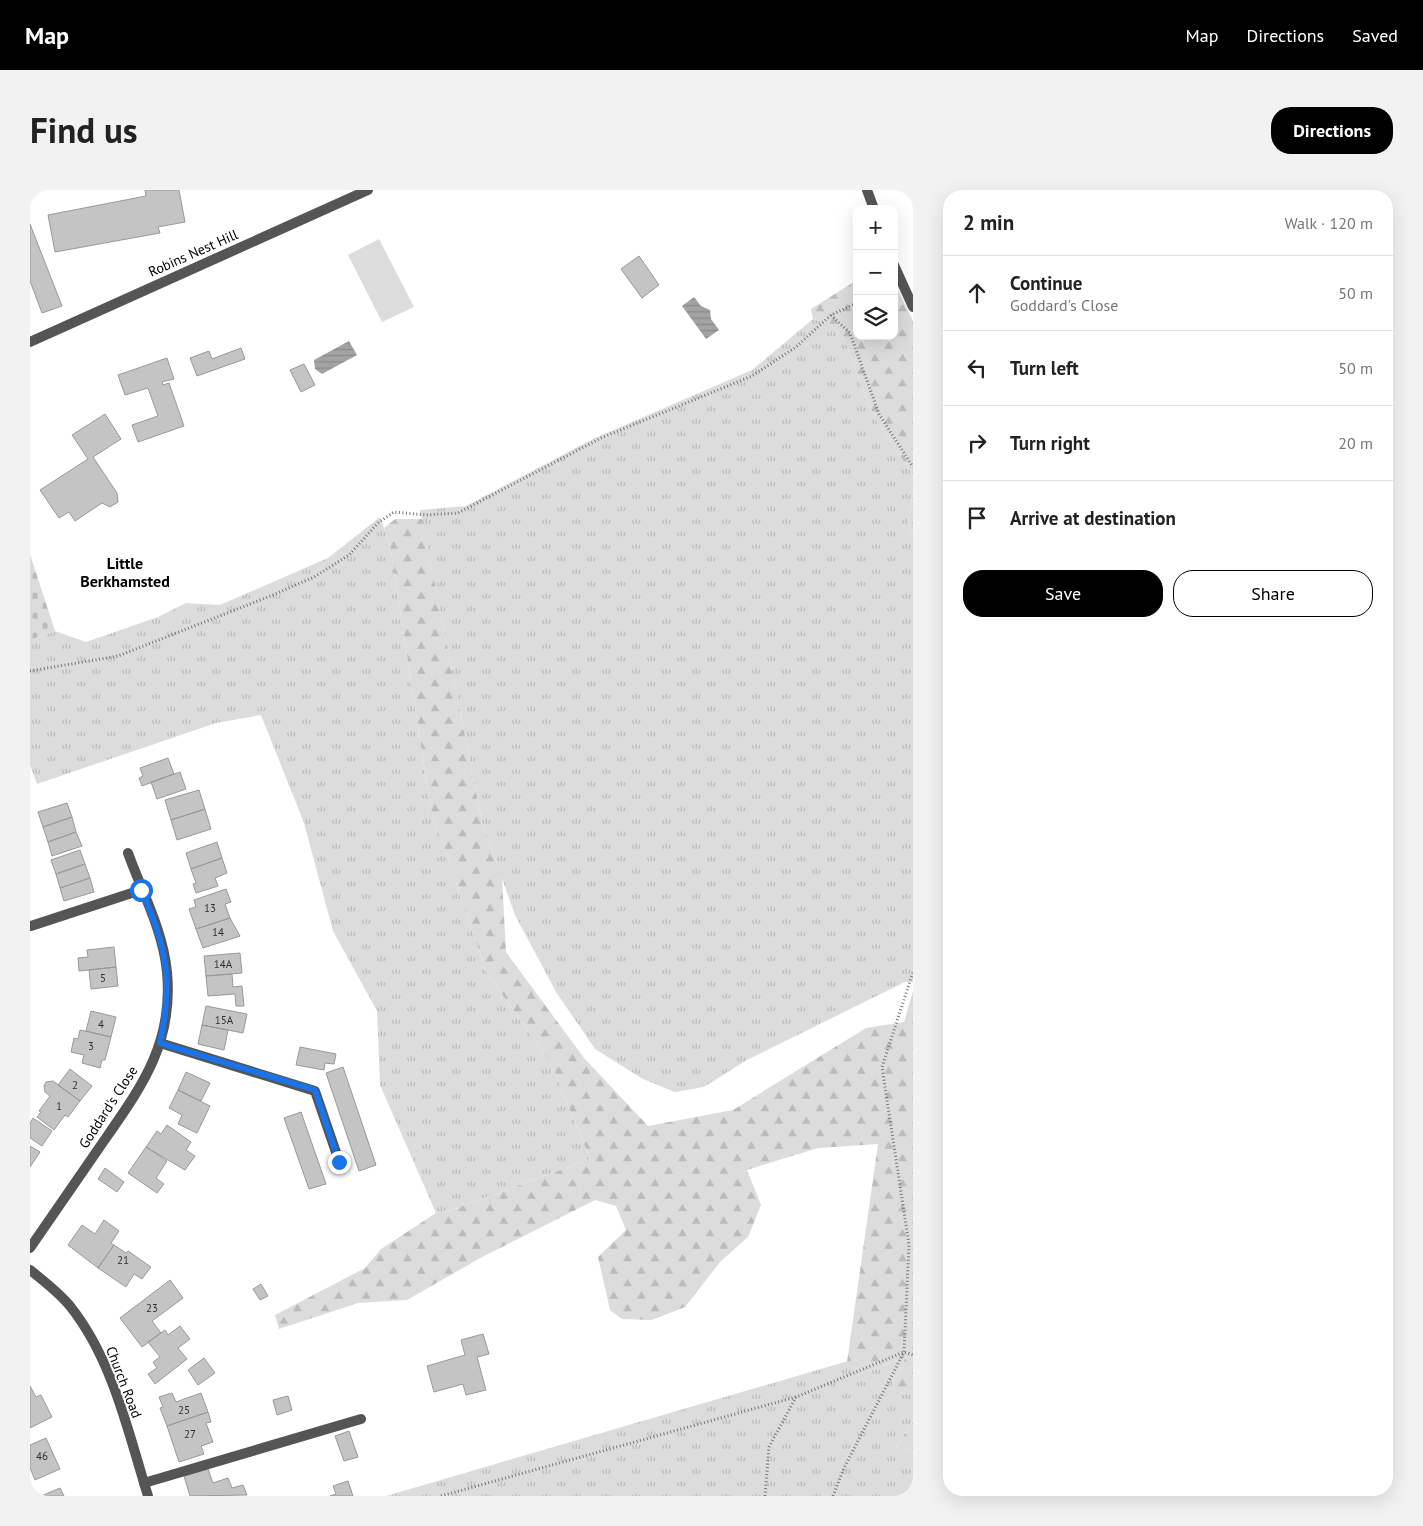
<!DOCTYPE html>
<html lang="en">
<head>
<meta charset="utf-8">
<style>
	:root { --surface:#fff; --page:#f2f2f2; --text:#222; --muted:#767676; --line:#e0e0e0; --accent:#000 }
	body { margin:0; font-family:"PT Sans",sans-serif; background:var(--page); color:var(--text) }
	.controls { position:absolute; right:15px; top:15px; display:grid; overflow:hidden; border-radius:10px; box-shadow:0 5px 20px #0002 }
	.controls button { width:45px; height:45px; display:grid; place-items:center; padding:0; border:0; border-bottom:1px solid var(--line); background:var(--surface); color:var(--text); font:25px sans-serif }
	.stop { position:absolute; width:15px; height:15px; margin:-11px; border:4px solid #1a73e8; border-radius:50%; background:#fff }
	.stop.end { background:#1a73e8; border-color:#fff; box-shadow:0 1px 5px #0008 }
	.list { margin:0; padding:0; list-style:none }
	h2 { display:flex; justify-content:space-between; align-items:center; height:65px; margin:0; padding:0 20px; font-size:21px }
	h2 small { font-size:16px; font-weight:400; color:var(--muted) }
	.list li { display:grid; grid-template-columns:32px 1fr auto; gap:15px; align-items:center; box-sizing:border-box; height:75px; padding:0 20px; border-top:1px solid var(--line) }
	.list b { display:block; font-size:19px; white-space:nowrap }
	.list p { margin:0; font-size:16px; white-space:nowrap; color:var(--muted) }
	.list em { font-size:16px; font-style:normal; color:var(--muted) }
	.actions { display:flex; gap:10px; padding:15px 20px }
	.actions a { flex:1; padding:11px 0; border:1px solid var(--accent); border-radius:20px; text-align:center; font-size:18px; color:var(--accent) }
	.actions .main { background:var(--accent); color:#fff }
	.icon { flex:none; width:28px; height:28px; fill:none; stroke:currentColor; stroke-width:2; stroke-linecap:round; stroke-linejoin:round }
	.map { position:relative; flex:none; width:883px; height:1306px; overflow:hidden; border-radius:20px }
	header { display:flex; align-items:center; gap:30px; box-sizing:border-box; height:70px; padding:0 25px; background:var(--accent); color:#fff }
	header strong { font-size:24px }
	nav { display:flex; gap:28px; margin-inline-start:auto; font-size:18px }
	.intro { display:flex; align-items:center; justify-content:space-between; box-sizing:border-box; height:120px; padding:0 30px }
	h1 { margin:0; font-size:35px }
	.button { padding:12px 22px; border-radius:20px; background:var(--accent); color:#fff; font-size:18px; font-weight:700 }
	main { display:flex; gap:30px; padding:0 30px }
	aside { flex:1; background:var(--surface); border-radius:20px; box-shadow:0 5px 20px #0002 }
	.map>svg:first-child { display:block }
	.grass { fill:url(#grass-tufts) }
	.forest { fill:url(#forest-firs) }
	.cemetery { fill:url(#cemetery-stones) }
	.pitch { fill:#dcdcdc }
	.water { fill:url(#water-rules) }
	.building { fill:#c4c4c4; stroke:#999 }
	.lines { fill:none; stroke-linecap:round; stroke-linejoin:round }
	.path { stroke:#777; stroke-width:3; stroke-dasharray:1 2.5; stroke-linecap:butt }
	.service { stroke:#555; stroke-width:10 }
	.minor { stroke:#555; stroke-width:10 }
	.tertiary { stroke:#555; stroke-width:10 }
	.route { stroke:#1a73e8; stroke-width:6 }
	.labels { text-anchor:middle; stroke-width:4; stroke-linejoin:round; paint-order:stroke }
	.number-label { font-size:11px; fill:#313131 }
	.street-label { font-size:14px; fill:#000; stroke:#fff }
	.quarter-label { font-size:16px; font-weight:bold; fill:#000; stroke:#fff }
</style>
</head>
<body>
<header>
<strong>Map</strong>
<nav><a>Map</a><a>Directions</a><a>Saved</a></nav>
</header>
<div class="intro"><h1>Find us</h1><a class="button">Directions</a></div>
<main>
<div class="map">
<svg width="883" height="1306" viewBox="0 0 883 1306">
	<defs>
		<pattern id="grass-tufts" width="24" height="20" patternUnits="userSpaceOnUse" patternTransform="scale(1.25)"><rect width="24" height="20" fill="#dcdcdc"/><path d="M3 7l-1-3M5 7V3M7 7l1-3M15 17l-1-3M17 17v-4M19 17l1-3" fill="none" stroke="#bbb"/></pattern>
		<pattern id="forest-firs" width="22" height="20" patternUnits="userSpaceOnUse" patternTransform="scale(1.25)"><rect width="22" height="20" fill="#dcdcdc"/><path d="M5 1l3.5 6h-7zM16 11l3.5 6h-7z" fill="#bbb"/></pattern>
		<pattern id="cemetery-stones" width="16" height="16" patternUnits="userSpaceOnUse" patternTransform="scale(1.25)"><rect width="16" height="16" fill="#dcdcdc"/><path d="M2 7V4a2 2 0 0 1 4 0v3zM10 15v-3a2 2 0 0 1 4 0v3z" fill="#bbb"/></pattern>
		<pattern id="water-rules" width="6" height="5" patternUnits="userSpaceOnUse" patternTransform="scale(1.25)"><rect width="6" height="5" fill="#a3a3a3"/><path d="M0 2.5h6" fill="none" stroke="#8b8b8b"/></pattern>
	</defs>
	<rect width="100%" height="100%" fill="#fff"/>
	<!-- grass -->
	<path class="grass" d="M783,129L800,134L814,149L843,225L883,285V303L878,331L883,345V792H875L717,870L674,897L645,902L613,889L565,859L526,802L485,725L452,632L390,320L436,316L565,248L722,180Z
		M350,327L360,355L401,620L457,783L520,872L560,969L422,1020L406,1023L350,895L347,821L303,741L274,633L231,525L186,533L7,594L0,575V450L25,441L56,452L128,427L156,413L190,415L298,368Z
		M876,1167L860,1199L883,1206V1231L866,1257L883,1261V1306H356L825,1169L839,1181Z"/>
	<!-- forest -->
	<path class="forest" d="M827,90V146H864V92L883,131V285L843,225L814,149L800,134L783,129L781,119Z
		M883,303V345L878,331Z
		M365,329H392L452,632L472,688L476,762L554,868L618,936L703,920L836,838L874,832L883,801V1206L860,1199L876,1167L839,1181L825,1169L817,1172L848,954L788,958L717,980L731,1015L718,1047L690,1072L655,1117L622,1130L592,1129L580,1120L568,1067L596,1040L586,1016L565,1010L452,1067L377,1110L328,1113L249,1139L245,1125L335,1078L351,1059L406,1023L422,1020L560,969L520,872L457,783L401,620L360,355L354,338Z
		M883,1231V1261L866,1257Z"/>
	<!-- cemetery -->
	<path class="cemetery" d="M0,364L25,441L0,450Z"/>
	<!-- pitch -->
	<path class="pitch" d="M349,49L384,117L352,132L318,65Z"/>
	<!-- water -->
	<path class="water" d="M664,107L671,116L680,120L681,129L689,140L676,149L652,116Z
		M319,151L327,165L292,184L285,179L284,170Z"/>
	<!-- building -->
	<path class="building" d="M115,0H149L155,32L128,37L130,43L25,62L18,25L116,6Z
		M0,34L32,116L12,123L0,91Z
		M609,66L629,95L612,108L591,79Z
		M211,158L215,169L167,186L160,168L179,161L182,169Z
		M137,168L144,189L132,192L133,195L139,193L154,236L108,252L102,235L128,226L118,198L95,205L88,185Z
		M274,174L285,195L271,202L260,180Z
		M75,224L91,249L63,267L87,303L88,312L80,317L72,313L45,331L39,322L29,328L10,300L58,269L42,245Z
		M138,568L144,584L112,596L109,588L113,586L110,578Z
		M150,582L156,599L127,609L121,592Z
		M169,600L175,619L141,630L135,610Z
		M37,613L42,627L13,637L8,622Z
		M175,619L181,639L147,650L141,630Z
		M42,627L46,642L18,652L13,637Z
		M46,642L52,656L22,666L18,652Z
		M187,652L192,668L161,679L156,663Z
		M50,660L55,674L26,684L21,670Z
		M192,668L197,683L185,688L188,696L166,703L163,694L166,693L161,679Z
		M55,674L60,688L30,698L26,684Z
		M60,688L64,702L34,711L30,698Z
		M196,699L201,712L195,714L200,728L166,739L159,719L166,717L164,710Z
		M200,728L210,746L173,758L166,739Z
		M84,757L86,777L49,781L48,768L58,767L57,760Z
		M210,763L212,783L176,786L174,766Z
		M86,777L88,796L61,799L59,780Z
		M202,784L203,797L212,796L214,816H206L205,804L178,806L176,786Z
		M176,816L217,824L213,843L172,835Z
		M61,821L86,827L81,847L56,841Z
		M172,835L198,840L194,860L168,854Z
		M50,840L81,847L75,870H72L70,878L52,873L54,865L41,862L44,848L48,849Z
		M270,857L306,864L304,874L295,873L294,880L266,875Z
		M313,877L346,975L329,981L296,883Z
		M40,879L62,896L50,911L28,895Z
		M156,882L180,893L171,911L148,900Z
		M23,891L50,911L38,927L35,925L24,940L7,927L11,922L9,921L20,906L15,902L14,896L16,892Z
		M148,900L180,916L167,943L148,934L152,925L139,918Z
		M271,922L296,994L279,999L254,928Z
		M3,928L22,941L12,956L0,948V933Z
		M137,935L161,952L156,960L165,966L155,980L116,957L127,941L131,944Z
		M0,956L10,962L0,977Z
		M116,957L137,971L126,988L134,994L127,1003L98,983Z
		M75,978L94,992L87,1002L68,989Z
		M74,1030L89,1041L81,1053L84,1055L68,1078L38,1055L52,1035L65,1044Z
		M84,1055L96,1063L98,1061L121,1077L112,1089L104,1084L96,1097L68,1078Z
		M140,1090L153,1108L122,1131L131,1143L112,1157L90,1128Z
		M231,1094L238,1106L230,1110L223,1099Z
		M150,1136L160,1149L148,1158L157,1169L125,1194L118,1184L127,1178L123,1172L130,1167L118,1152L135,1140L138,1145Z
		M453,1144L459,1164L447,1167L456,1200L436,1205L433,1194L404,1202L397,1176L435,1165L431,1150Z
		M174,1168L185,1183L168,1195L158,1180Z
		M0,1196L6,1207L11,1205L22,1227L0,1238Z
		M142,1203L146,1212L171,1203L178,1222L137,1236L130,1218L133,1217L129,1207Z
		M258,1206L262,1220L247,1225L243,1210Z
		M178,1222L181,1232L176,1233L183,1252L171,1256L174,1264L149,1272L137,1236Z
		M319,1241L328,1267L314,1271L305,1246Z
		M16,1248L30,1279L5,1290L0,1278V1255Z
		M178,1279L183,1293L198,1288L202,1298L213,1295L217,1305L160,1306L154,1286Z
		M318,1291L323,1306H300L306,1304L303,1296Z
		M30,1298L34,1306H11Z"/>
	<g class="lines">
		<!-- path -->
		<path class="path" d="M801,125L820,143L849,224L883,277
			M0,481L88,466L243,405L284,387L319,365L348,333L364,322L396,325L428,323L571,248L722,186L766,157L801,125L827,113
			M411,1306L766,1207
			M735,1306L739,1257L766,1207L874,1162L883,1165
			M803,1306L814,1278L874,1162L879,1055L852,877L883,782"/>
		<!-- service -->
		<path class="service" d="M1,736L111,700
			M130,853L285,901L309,971
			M114,1293L331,1229"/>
		<!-- minor -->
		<path class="minor" d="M837,0L844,19
			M864,75L883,117
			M0,1058C23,1025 46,991 69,958C109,900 144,856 137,782C133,740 112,702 98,663"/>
		<!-- tertiary -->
		<path class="tertiary" d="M0,152L338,0
			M0,1080C14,1091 29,1103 40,1116C83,1170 98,1242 118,1306"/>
	</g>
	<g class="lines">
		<!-- route -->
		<path class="route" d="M111,700C137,756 143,791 130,853L285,900L309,972"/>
	</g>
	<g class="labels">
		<!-- number labels -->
		<g class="number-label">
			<text x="180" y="722">13</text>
			<text x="188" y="746">14</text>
			<text x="193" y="778">14A</text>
			<text x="73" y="792">5</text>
			<text x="194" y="834">15A</text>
			<text x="71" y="838">4</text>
			<text x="61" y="860">3</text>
			<text x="45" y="899">2</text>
			<text x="29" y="920">1</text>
			<text x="93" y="1074">21</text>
			<text x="122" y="1122">23</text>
			<text x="154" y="1224">25</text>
			<text x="160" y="1248">27</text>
			<text x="12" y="1270">46</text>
		</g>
		<!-- street labels -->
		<g class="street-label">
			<text transform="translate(163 63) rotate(-24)" y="5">Robins Nest Hill</text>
			<text transform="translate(78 917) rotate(-57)" y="5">Goddard's Close</text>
			<text transform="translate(94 1192) rotate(69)" y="5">Church Road</text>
		</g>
		<!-- quarter labels -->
		<g class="quarter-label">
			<text x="95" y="379">Little<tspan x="95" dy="18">Berkhamsted</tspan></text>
		</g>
	</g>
</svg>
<div class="controls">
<button>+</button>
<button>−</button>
<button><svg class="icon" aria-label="layers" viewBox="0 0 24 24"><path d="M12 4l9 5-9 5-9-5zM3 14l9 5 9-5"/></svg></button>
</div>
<div class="stop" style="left:111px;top:700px"></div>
<div class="stop end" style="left:309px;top:972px"></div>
</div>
<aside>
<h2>2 min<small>Walk · 120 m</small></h2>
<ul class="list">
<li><svg class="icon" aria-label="ahead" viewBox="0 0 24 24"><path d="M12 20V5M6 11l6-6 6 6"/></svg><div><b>Continue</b><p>Goddard's Close</p></div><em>50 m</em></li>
<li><svg class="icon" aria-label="left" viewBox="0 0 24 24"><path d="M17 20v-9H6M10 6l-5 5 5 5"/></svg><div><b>Turn left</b></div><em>50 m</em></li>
<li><svg class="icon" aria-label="right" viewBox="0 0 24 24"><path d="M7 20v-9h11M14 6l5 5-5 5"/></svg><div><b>Turn right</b></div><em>20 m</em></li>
<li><svg class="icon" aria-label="arrive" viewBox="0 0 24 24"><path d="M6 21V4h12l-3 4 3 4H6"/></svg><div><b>Arrive at destination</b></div></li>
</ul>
<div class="actions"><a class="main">Save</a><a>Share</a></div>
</aside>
</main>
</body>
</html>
